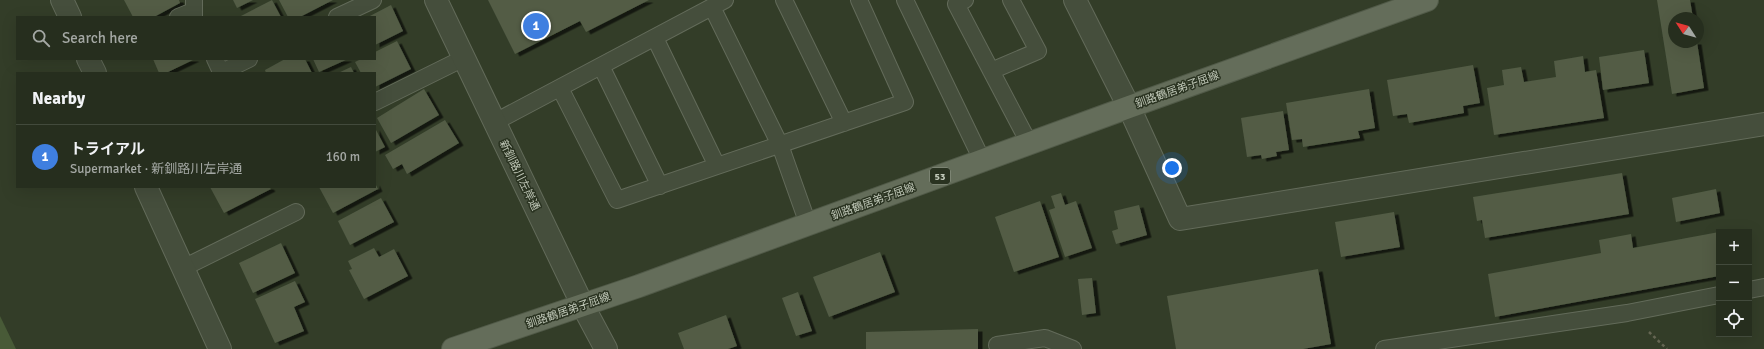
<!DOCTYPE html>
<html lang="en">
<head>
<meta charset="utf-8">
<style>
	:root { --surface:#262e1e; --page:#323a2b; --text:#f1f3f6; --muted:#a4a8a4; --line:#424a3c; --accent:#c1ed99 }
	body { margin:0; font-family:Signika,"Noto Sans JP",sans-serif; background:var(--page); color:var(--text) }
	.controls { position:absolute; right:12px; bottom:12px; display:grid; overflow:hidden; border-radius:0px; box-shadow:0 4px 16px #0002 }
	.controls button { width:36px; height:36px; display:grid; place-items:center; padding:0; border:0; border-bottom:1px solid var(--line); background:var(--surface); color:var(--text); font:20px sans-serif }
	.compass { position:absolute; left:1668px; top:12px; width:36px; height:36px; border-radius:50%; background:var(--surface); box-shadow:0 4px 16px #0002; rotate:306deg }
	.you { position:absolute; left:1172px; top:168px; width:14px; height:14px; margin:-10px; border:3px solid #fff; border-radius:50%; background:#1a73e8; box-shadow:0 0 0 6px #1a73e833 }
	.badge { display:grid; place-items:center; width:26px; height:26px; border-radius:50%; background:var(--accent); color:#fff; font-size:13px; font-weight:700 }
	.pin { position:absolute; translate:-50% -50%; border:2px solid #fff; box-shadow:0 1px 4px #0006 }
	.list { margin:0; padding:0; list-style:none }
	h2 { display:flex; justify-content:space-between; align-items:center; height:52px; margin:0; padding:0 16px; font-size:17px }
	h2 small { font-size:13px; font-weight:400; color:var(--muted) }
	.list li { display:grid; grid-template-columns:26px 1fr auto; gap:12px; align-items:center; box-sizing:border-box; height:64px; padding:0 16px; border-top:1px solid var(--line) }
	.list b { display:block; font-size:15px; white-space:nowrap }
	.list p { margin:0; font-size:13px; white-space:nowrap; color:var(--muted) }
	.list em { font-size:13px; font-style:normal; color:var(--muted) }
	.icon { flex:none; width:22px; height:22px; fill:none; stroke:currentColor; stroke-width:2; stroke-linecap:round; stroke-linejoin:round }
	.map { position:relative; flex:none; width:1764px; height:349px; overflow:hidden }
	.search { position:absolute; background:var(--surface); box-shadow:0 4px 16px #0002; left:16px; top:16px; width:360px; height:44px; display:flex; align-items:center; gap:10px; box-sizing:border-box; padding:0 14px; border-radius:0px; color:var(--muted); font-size:15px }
	.panel { position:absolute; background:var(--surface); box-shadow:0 4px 16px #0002; left:16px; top:72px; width:360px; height:116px; border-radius:0px }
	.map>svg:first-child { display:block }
	.water { fill:#485a37 }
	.building { fill:#525c45; filter:url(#shadow) }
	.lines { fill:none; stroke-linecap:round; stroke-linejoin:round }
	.lane-casing { stroke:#636b5a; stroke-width:18 }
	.street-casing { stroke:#636b5a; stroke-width:24 }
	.primary-casing { stroke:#515a48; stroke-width:24 }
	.path { stroke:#656653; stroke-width:2.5; stroke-dasharray:3 3; stroke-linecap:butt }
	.lane { stroke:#454e3c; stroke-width:16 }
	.street { stroke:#454e3c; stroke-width:22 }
	.primary { stroke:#646d5a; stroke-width:22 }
	.labels { text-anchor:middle; stroke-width:3; stroke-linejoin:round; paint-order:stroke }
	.shield { fill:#2a3321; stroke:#939b8b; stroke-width:1 }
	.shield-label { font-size:10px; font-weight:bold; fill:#c0c8b8 }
	.street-label { font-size:11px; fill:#c0c8b8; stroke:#2a3321 }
</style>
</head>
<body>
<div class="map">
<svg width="1764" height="349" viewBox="0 0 1764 349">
	<defs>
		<filter id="shadow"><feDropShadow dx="4.5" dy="2.5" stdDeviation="0" flood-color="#0009"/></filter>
	</defs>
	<rect width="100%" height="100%" fill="#333d28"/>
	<!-- water -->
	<path class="water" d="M0,316L16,349H0Z"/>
	<!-- building -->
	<path class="building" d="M124,0H179L180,3L154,17H133Z
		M233,0H253L237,8Z
		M272,0L281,17H239Z
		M279,0H333L300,17H288Z
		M488,0H649L586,32L580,21L515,54Z
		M1657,0H1690L1693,18H1674V42H1697L1704,88L1672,94Z
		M391,5L403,31L375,45V17H368Z
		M397,41L411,69L375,87V73H361L355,62L361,59H375V52Z
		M1644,50L1649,83L1603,90L1599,57Z
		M1583,56L1585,72L1596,70L1604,118L1494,135L1487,88L1504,85L1502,70L1521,67L1524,82L1556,77L1554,61Z
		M153,59H195L166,73H159Z
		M285,59H305L312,73H266L265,70Z
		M313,59H348L319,72Z
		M1473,65L1480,103L1463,106L1464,113L1409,123L1407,114L1393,116L1387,80Z
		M351,67L354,73H338Z
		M424,89L439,115L391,143L377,118Z
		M1369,89L1375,128L1358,131L1360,138L1303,147L1302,139L1292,140L1286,103Z
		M1283,111L1289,150L1276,152L1277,156L1262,159L1261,155L1247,157L1241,118Z
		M445,120L459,143L407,174L402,164L393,169L385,155Z
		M375,128L385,147L375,152Z
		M1622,173L1629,214L1485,238L1482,220L1477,221L1473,197Z
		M375,183L378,189L333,213L319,187H375Z
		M210,187H269L271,189L224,213Z
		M1716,189L1720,213L1676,222L1672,198Z
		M1061,193L1065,205L1076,201L1092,248L1065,257L1049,210L1055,208L1051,196Z
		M381,198L394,222L350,245L338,221Z
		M1040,201L1059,257L1014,272L995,217Z
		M1139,205L1147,235L1116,244L1112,231L1118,229L1114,211Z
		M1394,212L1400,247L1341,257L1335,222Z
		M1719,232V276L1495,317L1488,274L1601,253L1599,240L1631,234L1633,248Z
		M281,243L295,273L253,293L239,263Z
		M374,248L379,257L394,249L408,276L364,299L349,270L352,269L348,261Z
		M880,252L895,292L829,317L813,277Z
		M1318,269L1331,344L1303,349H1176L1167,296Z
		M1092,278L1096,313L1082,315L1078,279Z
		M295,281L305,302L294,307L304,331L275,343L255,299Z
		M798,292L812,331L796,336L782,298Z
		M726,315L737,346L728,349H684L678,333Z
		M978,329V349H866V332Z"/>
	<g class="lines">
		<!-- lane casing -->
		<g class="lane-casing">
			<path id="lane" d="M784,0L844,123
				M905,0L982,160
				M965,0L956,4L1029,143
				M712,7L780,145L808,224
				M178,17L193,11
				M194,17V0
				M337,17L373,0
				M655,38L717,166
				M215,59L221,72
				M601,66L660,186
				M991,71L1038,51L1011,0
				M220,73L249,59
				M560,88L617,200L905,102L859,0
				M375,102L464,58
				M495,122L725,0
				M183,268L296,212
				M1749,290L1764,287
				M997,345L1045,338L1073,349
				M1384,349L1627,313L1719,295"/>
		</g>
		<!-- street casing -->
		<g class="street-casing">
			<path id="street" d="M62,0L70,17
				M436,0L583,306L606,349
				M1075,0L1129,107L1180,219L1764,124
				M88,59L95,73
				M146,187L220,349"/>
		</g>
		<!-- primary casing -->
		<g class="primary-casing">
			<path id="primary" d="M453,349L639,286L1129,107L1427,0"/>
		</g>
		<!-- path -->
		<path class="path" d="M1649,332L1667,349"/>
		<!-- lane -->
		<use href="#lane" class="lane"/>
		<!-- street -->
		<use href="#street" class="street"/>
		<!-- primary -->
		<use href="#primary" class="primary"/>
	</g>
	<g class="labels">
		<!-- shield labels -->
		<rect class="shield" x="930" y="168" width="20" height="16" rx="3"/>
		<g class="shield-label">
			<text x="940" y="180">53</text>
		</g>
		<!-- street labels -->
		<g class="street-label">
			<text transform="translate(1177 89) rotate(-20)" y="4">釧路鶴居弟子屈線</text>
			<text transform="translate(520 175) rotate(64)" y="4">新釧路川左岸通</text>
			<text transform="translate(873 201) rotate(-20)" y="4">釧路鶴居弟子屈線</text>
			<text transform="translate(568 310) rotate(-19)" y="4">釧路鶴居弟子屈線</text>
		</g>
	</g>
</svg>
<div class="controls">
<button>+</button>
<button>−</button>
<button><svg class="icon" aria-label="locate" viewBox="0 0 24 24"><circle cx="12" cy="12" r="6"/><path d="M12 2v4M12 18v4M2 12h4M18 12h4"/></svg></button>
</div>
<svg class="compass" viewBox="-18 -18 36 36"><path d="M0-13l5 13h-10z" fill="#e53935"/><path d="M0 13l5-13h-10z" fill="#a4a8a4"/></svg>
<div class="you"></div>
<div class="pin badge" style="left:536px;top:26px;background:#3f7fe0">1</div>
<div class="search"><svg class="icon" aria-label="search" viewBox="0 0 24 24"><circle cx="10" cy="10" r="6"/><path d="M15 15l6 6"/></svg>Search here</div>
<section class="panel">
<h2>Nearby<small></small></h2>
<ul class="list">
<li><span class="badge" style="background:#3f7fe0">1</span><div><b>トライアル</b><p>Supermarket · 新釧路川左岸通</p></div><em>160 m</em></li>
</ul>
</section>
</div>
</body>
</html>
